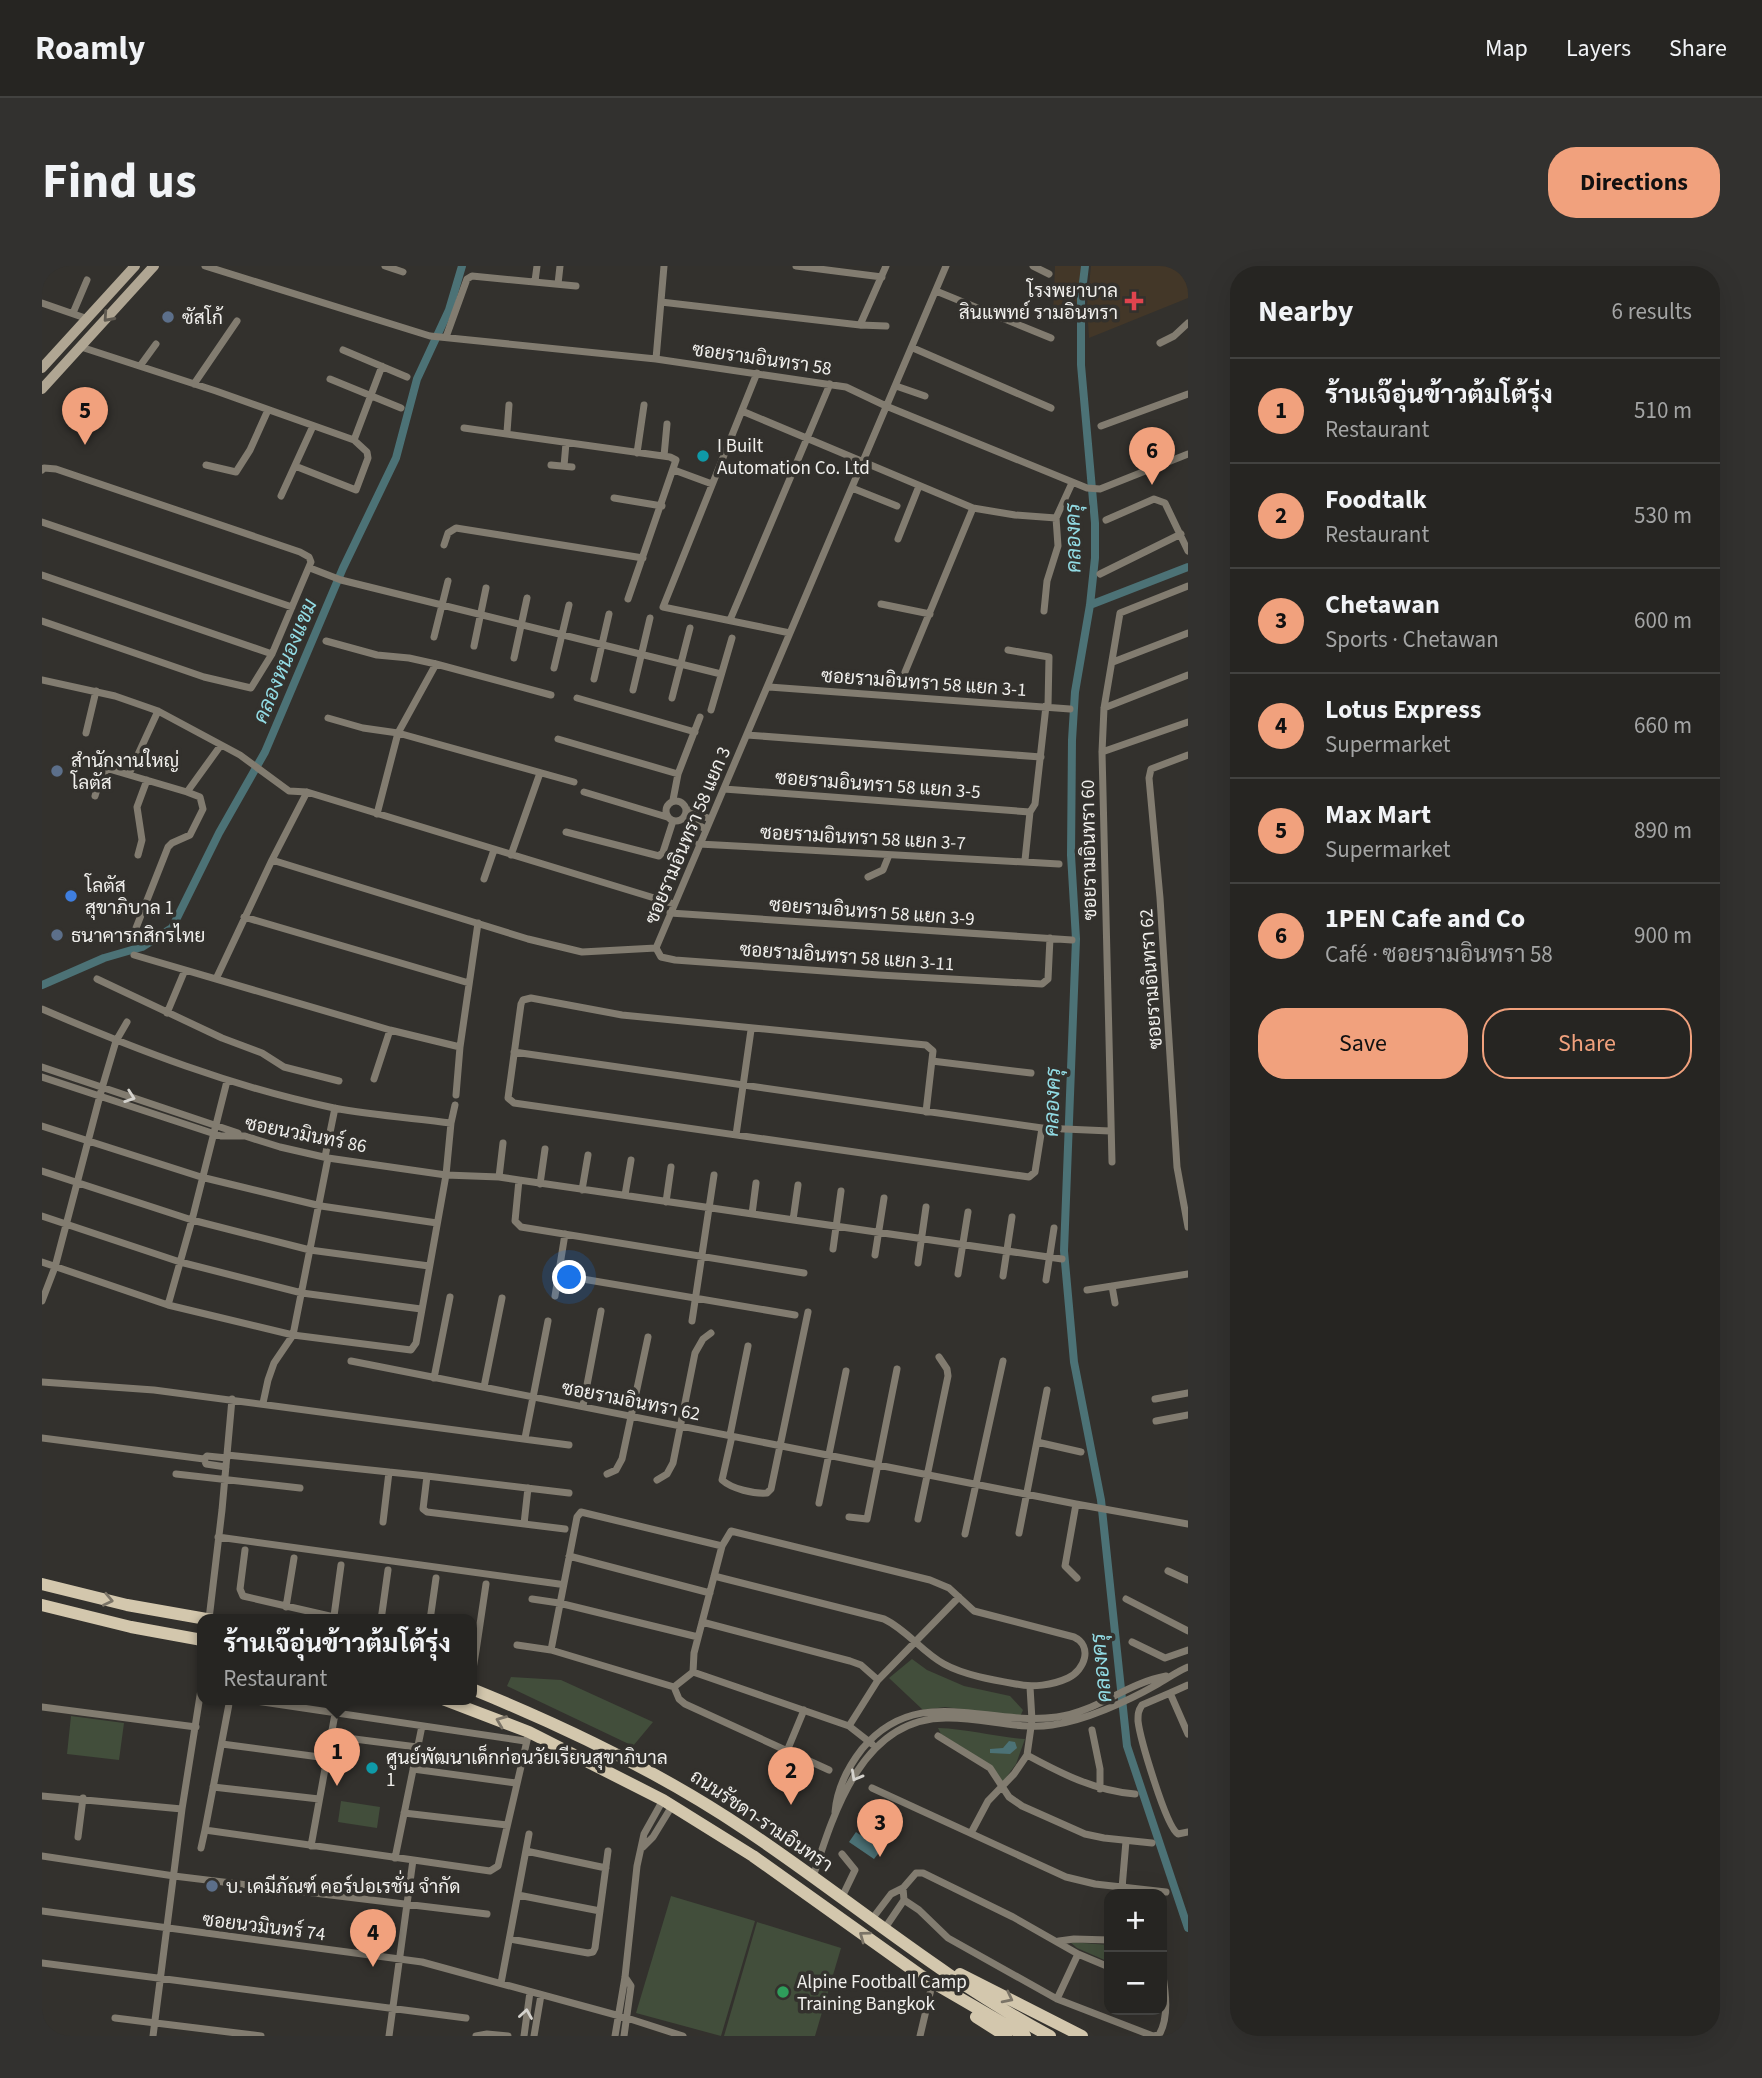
<!DOCTYPE html>
<html lang="en">
<head>
<meta charset="utf-8">
<style>
	:root { --surface:#262522; --page:#32312f; --text:#f1f3f6; --muted:#a4a5a5; --line:#424240; --accent:#f1a17d }
	body { margin:0; font-family:"Source Sans 3",Sarabun,sans-serif; background:var(--page); color:var(--text) }
	.controls { position:absolute; right:21px; bottom:21px; display:grid; overflow:hidden; border-radius:14px; box-shadow:0 7px 28px #0002 }
	.controls button { width:63px; height:63px; display:grid; place-items:center; padding:0; border:0; border-bottom:2px solid var(--line); background:var(--surface); color:var(--text); font:35px sans-serif }
	.you { position:absolute; left:528px; top:1012px; width:24px; height:24px; margin:-18px; border:5px solid #fff; border-radius:50%; background:#1a73e8; box-shadow:0 0 0 10px #1a73e833 }
	.badge { display:grid; place-items:center; width:46px; height:46px; border-radius:50%; background:var(--accent); color:#111; font-size:23px; font-weight:700 }
	.pin { position:absolute; translate:-50% -58px; filter:drop-shadow(0 2px 4px #0008) }
	.pin::after { content:''; position:absolute; top:37px; width:24px; height:21px; background:inherit; clip-path:polygon(0 0,100% 0,50% 100%) }
	.popup { position:absolute; left:155px; top:1348px; width:280px; height:91px; box-sizing:border-box; display:grid; place-content:center; border-radius:14px; background:var(--surface); filter:drop-shadow(0 2px 5px #0005); font-size:23px; white-space:nowrap; color:var(--muted) }
	.popup b { font-size:26px; color:var(--text) }
	.popup::after { content:''; position:absolute; left:50%; top:100%; margin-left:-14px; border:14px solid transparent; border-top-color:var(--surface) }
	.list { margin:0; padding:0; list-style:none }
	h2 { display:flex; justify-content:space-between; align-items:center; height:91px; margin:0; padding:0 28px; font-size:30px }
	h2 small { font-size:23px; font-weight:400; color:var(--muted) }
	.list li { display:grid; grid-template-columns:46px 1fr auto; gap:21px; align-items:center; box-sizing:border-box; height:105px; padding:0 28px; border-top:2px solid var(--line) }
	.list b { display:block; font-size:26px; white-space:nowrap }
	.list p { margin:0; font-size:23px; white-space:nowrap; color:var(--muted) }
	.list em { font-size:23px; font-style:normal; color:var(--muted) }
	.actions { display:flex; gap:14px; padding:21px 28px }
	.actions a { flex:1; padding:16px 0; border:2px solid var(--accent); border-radius:28px; text-align:center; font-size:24px; color:var(--accent) }
	.actions .main { background:var(--accent); color:#111 }
	.map { position:relative; flex:none; width:1146px; height:1770px; overflow:hidden; border-radius:28px }
	header { display:flex; align-items:center; gap:42px; box-sizing:border-box; height:98px; padding:0 35px; background:var(--surface); border-bottom:2px solid var(--line) }
	header strong { font-size:33px }
	nav { display:flex; gap:38px; margin-inline-start:auto; font-size:24px }
	.intro { display:flex; align-items:center; justify-content:space-between; box-sizing:border-box; height:168px; padding:0 42px }
	h1 { margin:0; font-size:49px }
	.button { padding:18px 32px; border-radius:28px; background:var(--accent); color:#111; font-size:24px; font-weight:700 }
	main { display:flex; gap:42px; padding:0 42px }
	aside { flex:1; background:var(--surface); border-radius:28px; box-shadow:0 7px 28px #0002 }
	.map>svg:first-child { display:block }
	.medical { fill:#433728 }
	.green { fill:#424e3b }
	.water { fill:#4c7276 }
	.lines { fill:none; stroke-linecap:round; stroke-linejoin:round }
	.canal { stroke:#4c7276; stroke-width:8 }
	.minor { stroke:#827c70; stroke-width:7 }
	.secondary { stroke:#b0a693; stroke-width:10 }
	.primary { stroke:#d3c7ad; stroke-width:12 }
	.oneway { stroke:#5f5a51 }
	.oneway2 { stroke:#d4d2cd }
	.oneway3 { stroke:#7b7467 }
	.health-dot { fill:#e0444e; stroke:#33312d; stroke-width:2.5 }
	.service-dot { fill:#5c6f8a; stroke:#33312d; stroke-width:2.5 }
	.culture-dot { fill:#0f9aa8; stroke:#33312d; stroke-width:2.5 }
	.shop-dot { fill:#3f7fe0; stroke:#33312d; stroke-width:2.5 }
	.leisure-dot { fill:#2e9e5b; stroke:#33312d; stroke-width:2.5 }
	.labels { text-anchor:middle; stroke-width:7; stroke-linejoin:round; paint-order:stroke }
	.poi-label { font-size:19px; fill:#f0efec; stroke:#33312d; text-anchor:start }
	.street-label { font-size:19px; fill:#f0efec; stroke:#33312d }
	.water-label { font-size:21px; font-style:italic; fill:#92dbe4; stroke:#33312d }
</style>
</head>
<body>
<header>
<strong>Roamly</strong>
<nav><a>Map</a><a>Layers</a><a>Share</a></nav>
</header>
<div class="intro"><h1>Find us</h1><a class="button">Directions</a></div>
<main>
<div class="map">
<svg width="1146" height="1770" viewBox="0 0 1146 1770">
	<rect width="100%" height="100%" fill="#33312d"/>
	<!-- medical -->
	<path class="medical" d="M1013,0H1039L1035,49L1011,48Z
		M1049,0H1146V32L1047,72L1045,39Z"/>
	<!-- green -->
	<path class="green" d="M870,1393L885,1404L922,1420L968,1430L981,1444L978,1451L903,1441L881,1444L847,1412Z
		M469,1411L519,1414L611,1456L591,1480L465,1420Z
		M29,1450L82,1457L77,1494L25,1488Z
		M896,1462C926,1463 954,1471 983,1473L974,1498L960,1517L948,1499L899,1468Z
		M299,1535L338,1541L335,1562L296,1556Z
		M629,1630L713,1655L679,1770L594,1747Z
		M715,1656L799,1682L773,1770H682Z
		M1028,1676L1067,1679V1696L1035,1682Z"/>
	<!-- water -->
	<path class="water" d="M967,1475L973,1476L975,1482L968,1488L948,1487V1483L961,1482Z
		M814,1566L839,1584L832,1593L807,1576Z"/>
	<g class="lines">
		<!-- canal -->
		<path class="canal" d="M1043,0L1039,33V99L1053,257V292L1048,339L1033,426L1030,474L1029,589L1034,673L1022,985L1032,1096L1059,1234L1085,1480L1146,1662
			M1048,339L1146,301
			M0,719L62,692L100,681L130,662L177,567L223,486L301,302L354,192L375,113L407,44L420,0"/>
		<!-- minor -->
		<path class="minor" d="M163,0L388,70L614,93L804,121L844,140L1045,222L1058,223L1146,188
			M343,0L361,6
			M754,0L840,11
			M991,0L1007,8
			M493,15L495,0
			M516,18L518,0
			M894,25L1009,72
			M619,36L818,59L844,60
			M0,37L46,53
			M31,47L45,14
			M818,59L844,0
			M404,71L425,13L430,10L534,20
			M1118,77L1132,70L1146,57
			M39,81L174,125L312,174L325,186L326,192L314,224L253,200
			M871,82L1009,142
			M301,84L365,111
			M614,93L622,0
			M98,100L114,78
			M715,107L621,341L748,367
			M288,113L359,142
			M152,118L195,55
			M854,120L883,130
			M700,145L931,242L973,249L1014,252
			M1059,160L1146,128
			M422,162L628,191L634,194L586,333
			M465,166L467,139
			M312,174L340,100
			M595,187L602,139
			M622,190L625,158
			M164,199L194,206L208,184L226,144
			M509,199L530,201
			M522,200L524,177
			M0,204L2,202L14,203L258,286L267,291L269,296L230,388L209,422L162,411L0,355
			M632,204L670,218
			M810,222L855,240
			M239,230L271,160
			M572,232L620,240
			M1064,254L1112,233L1123,237L1146,285
			M0,256L250,341
			M856,273L877,220
			M402,279L406,267L414,262L601,292
			M268,302L299,314L679,408
			M1058,308L1139,268
			M0,309L230,388
			M839,338L888,348
			M1002,345L1005,315L1016,280L1014,252L1030,217
			M688,354L788,118
			M392,371L406,315
			M284,375L335,389L367,392L394,398L509,429
			M432,380L444,322
			M966,384L1007,391L1006,440
			M472,392L485,332
			M1071,396L1146,367
			M512,402L527,339
			M863,406L931,242
			M552,413L567,348
			M0,414L73,430L116,445L198,489L247,525L265,526L632,638
			M727,421L1028,443
			M591,424L608,352
			M535,432L653,466
			M630,432L648,362
			M1062,442L1146,409
			M669,444L690,372
			M286,452L321,462L356,467L532,516
			M44,467L54,425
			M705,469L999,491
			M516,473L636,508
			M1060,486L1146,456
			M1146,489L1109,503L1107,512L1118,632L1135,901L1146,961
			M87,508L116,445
			M682,523L988,546
			M542,526L625,551
			M53,530L60,507L67,503L145,526
			M631,534L636,508L658,451
			M624 545a10 10 0 1 1 20 0a10 10 0 1 1-20 0Z
			M644,543L668,553
			M335,548L356,467L394,398
			M641,552L664,563
			M524,566L617,590L621,586L631,555
			M657,578L1017,598
			M96,589L100,574L95,541L105,514
			M469,589L498,507
			M230,594L486,673L540,686L614,682
			M983,594L988,546L993,538L1004,440
			M826,611L841,604L847,589
			M442,613L452,584
			M628,647L1030,674
			M202,651L427,717
			M94,662L126,581L130,577L148,569L161,543L158,531L145,526L179,479
			M614,682L904,0
			M614,682L619,691L633,694L837,709L1000,718L1006,713L1008,672
			M92,689L348,764L418,781
			M55,713L180,772L220,787L242,801L297,815
			M174,713L230,594L265,526
			M0,743C95,784 191,821 292,842C330,849 370,852 409,857
			M125,747L143,704
			M472,786L1000,862L1068,865
			M890,795L989,807
			M0,801L196,867
			M0,811L179,870H203L238,881L286,892L404,909L457,911L477,914L473,955L479,961L762,1007
			M332,813L348,764
			M414,829L418,781L436,657
			M884,846L891,785L884,779L580,749L489,732L481,734L479,738L466,832L472,837L987,911L993,906L1000,862
			M0,860L159,911L279,940L395,957
			M694,869L709,764
			M283,891L293,842
			M1070,896L1060,486L1062,442L1078,347L1146,320
			M0,905L150,954L268,984L387,1000
			M457,911L461,877
			M477,914L1020,993
			M498,918L503,883
			M540,924L546,889
			M583,929L589,894
			M624,936L629,901
			M710,948L714,917
			M0,950L138,996L260,1027L379,1043
			M751,954L756,919
			M791,983L799,925
			M833,989L842,932
			M0,996L126,1039L251,1069L369,1084L374,1077L404,909L409,857L413,839
			M876,997L884,941
			M916,1008L926,946
			M517,1009L753,1049
			M961,1010L970,951
			M1004,1014L1012,962
			M1070,1020L1073,1037
			M1045,1024L1146,1008
			M513,1030L523,968
			M0,1035L13,1001L60,822L74,775L85,756
			M126,1039L150,954L185,815
			M650,1055L672,909
			M309,1095L1034,1238L1146,1258
			M392,1112L408,1031
			M0,1116L112,1124L527,1179
			M442,1121L460,1032
			M1113,1133L1146,1127
			M221,1137L226,1114L232,1097L251,1069L286,892
			M541,1140L559,1045
			M1114,1155L1146,1149
			M688,1169L706,1080
			M690,1170L680,1214C690,1223 712,1228 725,1227L729,1223L766,1046
			M0,1172L162,1193L164,1198L184,1201
			M483,1172L506,1055
			M995,1176L1039,1186
			M185,1189L385,1210L527,1227
			M162,1193L165,1190L185,1192
			M134,1208L258,1222
			M565,1208L574,1204L580,1193L606,1071
			M385,1210L381,1243L385,1246L523,1263
			M615,1214L625,1208L631,1197L653,1087L661,1073L669,1067
			M777,1237L804,1105
			M1034,1238L1023,1300L1035,1312
			M807,1251L825,1253L855,1103
			M876,1253L906,1110L905,1103L897,1091
			M341,1256L347,1206
			M482,1258L486,1222
			M977,1267L1005,1124
			M923,1268L961,1095
			M176,1271L517,1318
			M203,1284L198,1323L201,1330L305,1354
			M527,1290L668,1327
			M1126,1305L1146,1314
			M490,1333L517,1337L656,1371
			M1084,1333L1146,1365
			M244,1341L252,1292
			M292,1350L299,1299
			M167,1353L180,1244L190,1133
			M339,1354L346,1304
			M388,1354L394,1312
			M660,1356L808,1395L819,1399L836,1414
			M1090,1376L1123,1392L1146,1384
			M475,1379L509,1384L632,1421L651,1406L652,1387L680,1280L689,1265L888,1314L907,1322L932,1345L1032,1371C1051,1380 1043,1404 1026,1412C1011,1419 990,1422 974,1418C951,1414 922,1409 902,1398C880,1386 865,1364 842,1353L672,1310
			M509,1384L535,1251L539,1246L680,1280
			M434,1385L444,1318
			M651,1406L807,1460L830,1478
			M430,1409L434,1385L431,1384
			M1146,1419L1128,1427L1146,1468
			M632,1421L637,1433L643,1438L787,1504
			M1128,1427L1100,1439C1096,1445 1096,1448 1096,1455C1098,1472 1124,1561 1136,1568L1146,1566
			M190,1434L187,1438L163,1564L448,1605L456,1600L487,1466
			M207,1434L483,1475
			M0,1441L154,1461
			M807,1460L836,1414L917,1331
			M1050,1464L1058,1503V1523
			M289,1470L293,1448
			M896,1470L948,1502L967,1531L980,1540L1043,1568L1062,1572L1110,1577
			M180,1478L285,1492
			M745,1485L762,1444
			M985,1489C1020,1508 1054,1525 1093,1528
			M371,1503L474,1517
			M171,1521L277,1533
			M830,1522L1024,1611L1053,1618L1124,1626
			M0,1530L140,1543
			M793,1546C795,1522 806,1501 820,1483C876,1416 944,1461 1015,1451C1054,1446 1085,1417 1124,1410
			M362,1547L465,1559
			M929,1567L946,1535L972,1508L985,1489L990,1454L988,1421
			M36,1571L41,1532
			M269,1580L289,1470L375,1481
			M601,1581L611,1571L630,1540
			M159,1582L163,1564
			M484,1585L564,1602
			M0,1590L132,1610L445,1648
			M353,1592L380,1460
			M771,1611C792,1545 821,1452 904,1452C940,1451 974,1464 1010,1459C1042,1455 1086,1435 1114,1419C1125,1413 1134,1406 1146,1401
			M1080,1622L1084,1575
			M476,1629L558,1645
			M800,1631L813,1604L800,1588
			M862,1634L877,1644L906,1672L1015,1733L1111,1770
			M0,1645L380,1696L585,1752L641,1770
			M830,1653L849,1628L861,1622L874,1607H881L971,1651L1036,1688L1067,1701
			M843,1662L862,1634L861,1622
			M468,1673L546,1687L551,1686L553,1682L566,1585
			M1017,1675L1032,1673L1067,1674
			M0,1697L424,1752
			M459,1717L487,1568
			M1015,1733L1036,1688
			M73,1752L219,1770
			M111,1770L140,1543L160,1417
			M347,1770L371,1594
			M434,1770L445,1768L466,1770
			M482,1770L488,1726
			M492,1770L499,1729
			M573,1770L583,1711L595,1600L602,1568L621,1534
			M582,1770L589,1720L583,1711
			M878,1770L890,1719
			M1111,1770L1117,1769C1128,1750 1123,1723 1120,1703"/>
		<!-- secondary -->
		<path class="secondary" d="M0,102L93,0
			M0,123L112,0"/>
		<!-- primary -->
		<path class="primary" d="M0,1318L85,1339L170,1354
			M0,1339L89,1361L160,1374
			M430,1423C526,1462 618,1506 704,1564C806,1632 900,1713 1008,1770
			M403,1434L487,1466L621,1534L711,1590L878,1709L983,1770
			M918,1708L1040,1770
			M934,1751L964,1770"/>
	</g>
	<!-- one-way arrows -->
	<defs><path id="oneway-chevron" d="M-2-3.5L2.5 0L-2 3.5" fill="none" stroke-width="1.6" stroke-linecap="round" stroke-linejoin="round" transform="scale(1.75)"/></defs>
	<use class="oneway" href="#oneway-chevron" transform="translate(66 51) rotate(132)"/>
	<g class="oneway2">
		<use href="#oneway-chevron" transform="translate(88 831) rotate(19)"/>
		<use href="#oneway-chevron" transform="translate(814 1510) rotate(119)"/>
		<use href="#oneway-chevron" transform="translate(484 1748) rotate(-81)"/>
	</g>
	<g class="oneway3">
		<use href="#oneway-chevron" transform="translate(66 1334) rotate(12)"/>
		<use href="#oneway-chevron" transform="translate(459 1455) rotate(-158)"/>
		<use href="#oneway-chevron" transform="translate(822 1670) rotate(-144)"/>
		<use href="#oneway-chevron" transform="translate(966 1732) rotate(27)"/>
	</g>
	<!-- markers -->
	<path class="health-dot" d="M1088.5 24.5h7v7h7v7h-7v7h-7v-7h-7v-7h7z"/>
	<g class="service-dot">
		<circle cx="126" cy="51" r="7"/>
		<circle cx="15" cy="505" r="7"/>
		<circle cx="15" cy="669" r="7"/>
		<circle cx="170" cy="1620" r="7"/>
	</g>
	<g class="culture-dot">
		<circle cx="661" cy="190" r="7"/>
		<circle cx="330" cy="1502" r="7"/>
	</g>
	<circle class="shop-dot" cx="29" cy="630" r="7"/>
	<circle class="leisure-dot" cx="741" cy="1726" r="7"/>
	<g class="labels">
		<!-- poi labels -->
		<g class="poi-label">
			<text x="1076" y="31" text-anchor="end">โรงพยาบาล<tspan x="1076" dy="22">สินแพทย์ รามอินทรา</tspan></text>
			<text x="140" y="58">ซัสโก้</text>
			<text x="675" y="186">I Built<tspan x="675" dy="22">Automation Co. Ltd</tspan></text>
			<text x="29" y="501">สำนักงานใหญ่<tspan x="29" dy="22">โลตัส</tspan></text>
			<text x="43" y="626">โลตัส<tspan x="43" dy="22">สุขาภิบาล 1</tspan></text>
			<text x="29" y="676">ธนาคารกสิกรไทย</text>
			<text x="344" y="1498">ศูนย์พัฒนาเด็กก่อนวัยเรียนสุขาภิบาล<tspan x="344" dy="22">1</tspan></text>
			<text x="184" y="1627">บ. เคมีภัณฑ์ คอร์ปอเรชั่น จำกัด</text>
			<text x="755" y="1722">Alpine Football Camp<tspan x="755" dy="22">Training Bangkok</tspan></text>
		</g>
		<!-- street labels -->
		<g class="street-label">
			<text transform="translate(720 92) rotate(8)" y="7">ซอยรามอินทรา 58</text>
			<text transform="translate(882 416) rotate(4)" y="7">ซอยรามอินทรา 58 แยก 3-1</text>
			<text transform="translate(836 518) rotate(4)" y="7">ซอยรามอินทรา 58 แยก 3-5</text>
			<text transform="translate(645 569) rotate(-67)" y="7">ซอยรามอินทรา 58 แยก 3</text>
			<text transform="translate(821 571) rotate(3)" y="7">ซอยรามอินทรา 58 แยก 3-7</text>
			<text transform="translate(1046 584) rotate(-91)" y="7">ซอยรามอินทรา 60</text>
			<text transform="translate(830 645) rotate(4)" y="7">ซอยรามอินทรา 58 แยก 3-9</text>
			<text transform="translate(805 690) rotate(4)" y="7">ซอยรามอินทรา 58 แยก 3-11</text>
			<text transform="translate(1108 713) rotate(-94)" y="7">ซอยรามอินทรา 62</text>
			<text transform="translate(264 868) rotate(11)" y="7">ซอยนวมินทร์ 86</text>
			<text transform="translate(589 1134) rotate(11)" y="7">ซอยรามอินทรา 62</text>
			<text transform="translate(720 1554) rotate(34)" y="7">ถนนรัชดา-รามอินทรา</text>
			<text transform="translate(222 1660) rotate(7)" y="7">ซอยนวมินทร์ 74</text>
		</g>
		<!-- water labels -->
		<g class="water-label">
			<text transform="translate(1031 272) rotate(-91)" y="7">คลองครุ</text>
			<text transform="translate(243 395) rotate(-67)" y="7">คลองหนองแขม</text>
			<text transform="translate(1010 836) rotate(-88)" y="7">คลองครุ</text>
			<text transform="translate(1059 1402) rotate(-96)" y="7">คลองครุ</text>
		</g>
	</g>
</svg>
<div class="controls">
<button>+</button>
<button>−</button>
</div>
<div class="you"></div>
<div class="pin badge" style="left:295px;top:1520px">1</div>
<div class="popup"><b>ร้านเจ๊อุ่นข้าวต้มโต้รุ่ง</b>Restaurant</div>
<div class="pin badge" style="left:749px;top:1539px">2</div>
<div class="pin badge" style="left:838px;top:1591px">3</div>
<div class="pin badge" style="left:331px;top:1701px">4</div>
<div class="pin badge" style="left:43px;top:179px">5</div>
<div class="pin badge" style="left:1110px;top:219px">6</div>
</div>
<aside>
<h2>Nearby<small>6 results</small></h2>
<ul class="list">
<li><span class="badge">1</span><div><b>ร้านเจ๊อุ่นข้าวต้มโต้รุ่ง</b><p>Restaurant</p></div><em>510 m</em></li>
<li><span class="badge">2</span><div><b>Foodtalk</b><p>Restaurant</p></div><em>530 m</em></li>
<li><span class="badge">3</span><div><b>Chetawan</b><p>Sports · Chetawan</p></div><em>600 m</em></li>
<li><span class="badge">4</span><div><b>Lotus Express</b><p>Supermarket</p></div><em>660 m</em></li>
<li><span class="badge">5</span><div><b>Max Mart</b><p>Supermarket</p></div><em>890 m</em></li>
<li><span class="badge">6</span><div><b>1PEN Cafe and Co</b><p>Café · ซอยรามอินทรา 58</p></div><em>900 m</em></li>
</ul>
<div class="actions"><a class="main">Save</a><a>Share</a></div>
</aside>
</main>
</body>
</html>
